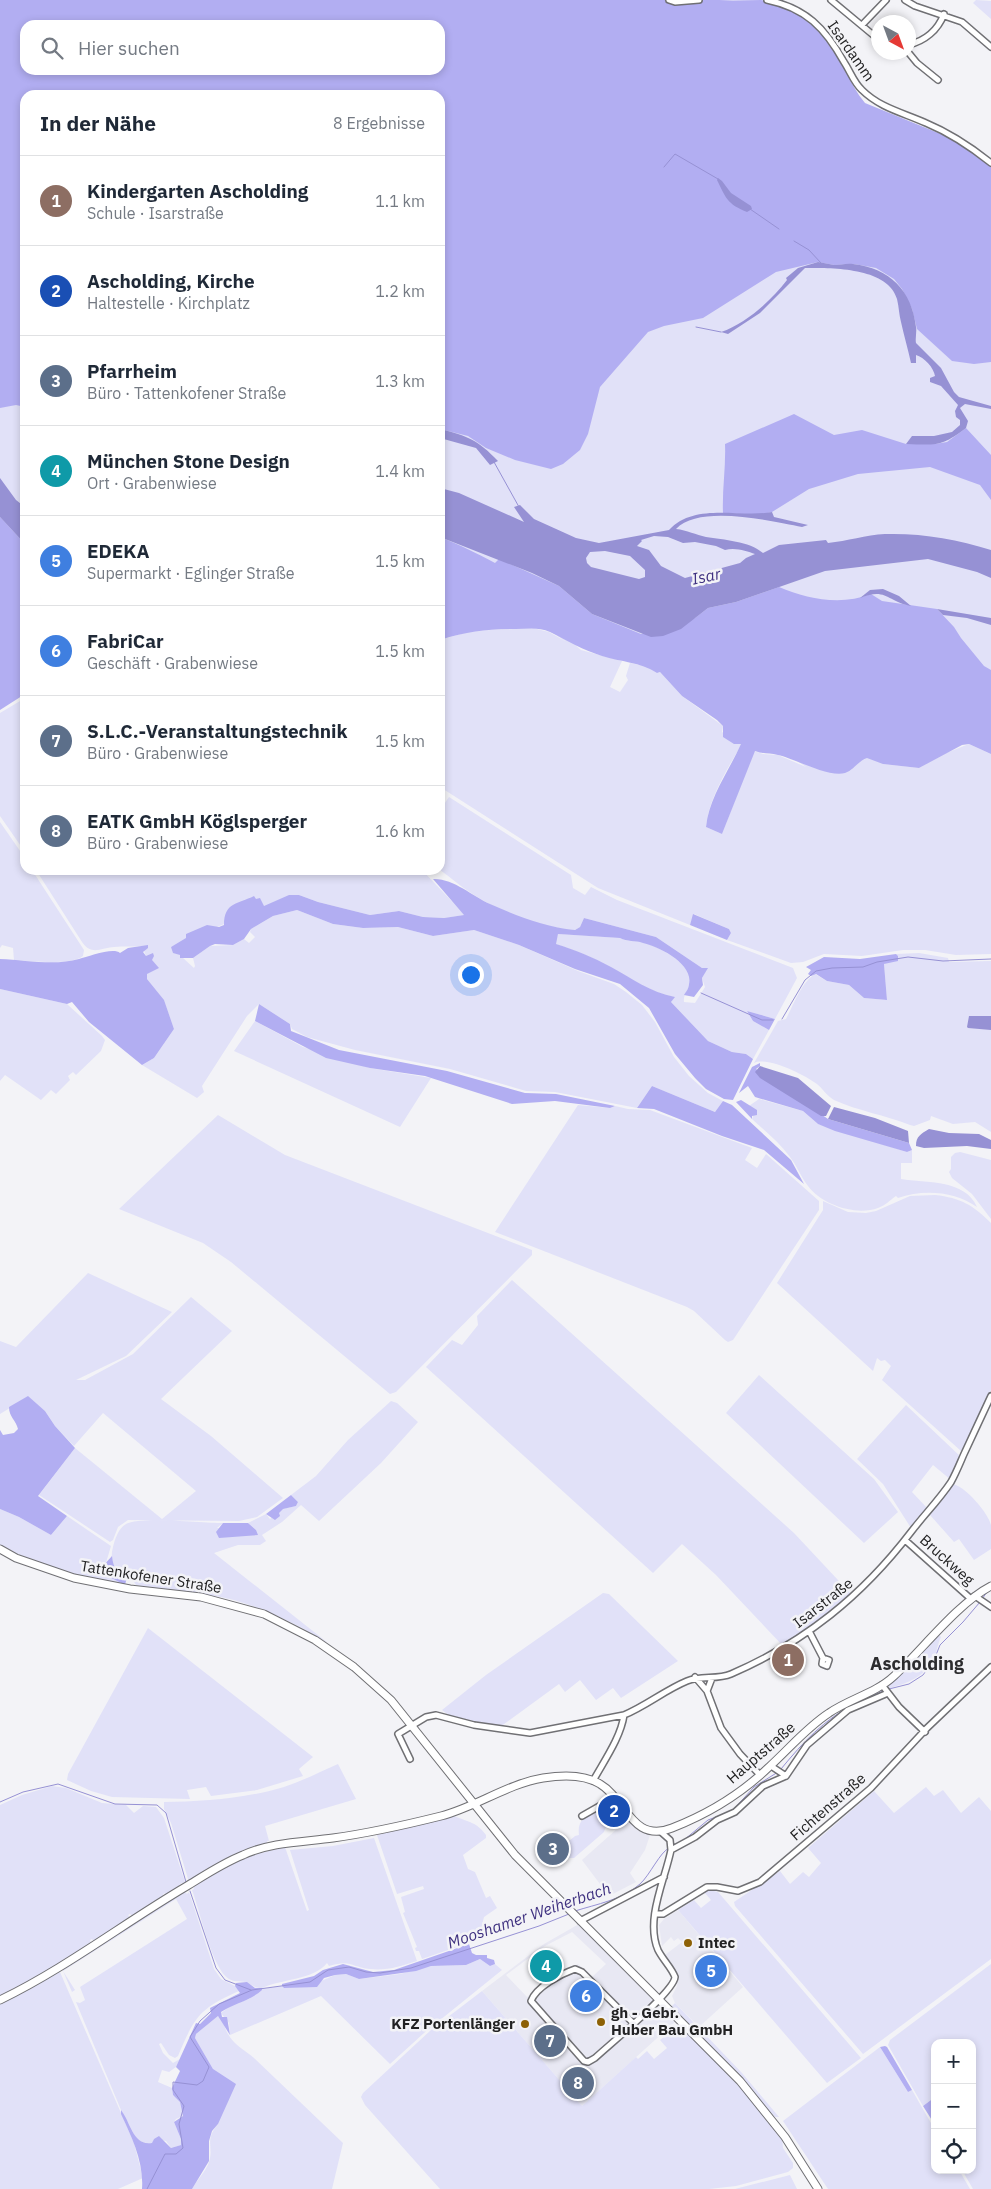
<!DOCTYPE html>
<html lang="de">
<head>
<meta charset="utf-8">
<style>
	:root { --surface:#fff; --page:#f2f2f3; --text:#1f2937; --muted:#747a83; --line:#e0e1e3; --accent:#0f766e }
	body { margin:0; font-family:"IBM Plex Sans",sans-serif; background:var(--page); color:var(--text) }
	.controls { position:absolute; right:15px; bottom:15px; display:grid; overflow:hidden; border-radius:10px; box-shadow:0 2px 8px #0003 }
	.controls button { width:45px; height:45px; display:grid; place-items:center; padding:0; border:0; border-bottom:1px solid var(--line); background:var(--surface); color:var(--text); font:25px sans-serif }
	.compass { position:absolute; left:871px; top:15px; width:45px; height:45px; border-radius:50%; background:var(--surface); box-shadow:0 2px 8px #0003; rotate:139deg }
	.you { position:absolute; left:470px; top:974px; width:18px; height:18px; margin:-12px; border:4px solid #fff; border-radius:50%; background:#1a73e8; box-shadow:0 0 0 8px #1a73e833 }
	.badge { display:grid; place-items:center; width:32px; height:32px; border-radius:50%; background:var(--accent); color:#fff; font-size:16px; font-weight:700 }
	.pin { position:absolute; translate:-50% -50%; border:2px solid #fff; box-shadow:0 1px 5px #0006 }
	.list { margin:0; padding:0; list-style:none }
	h2 { display:flex; justify-content:space-between; align-items:center; height:65px; margin:0; padding:0 20px; font-size:21px }
	h2 small { font-size:16px; font-weight:400; color:var(--muted) }
	.list li { display:grid; grid-template-columns:32px 1fr auto; gap:15px; align-items:center; box-sizing:border-box; height:90px; padding:0 20px; border-top:1px solid var(--line) }
	.list b { display:block; font-size:19px; white-space:nowrap }
	.list p { margin:0; font-size:16px; white-space:nowrap; color:var(--muted) }
	.list em { font-size:16px; font-style:normal; color:var(--muted) }
	.icon { flex:none; width:28px; height:28px; fill:none; stroke:currentColor; stroke-width:2; stroke-linecap:round; stroke-linejoin:round }
	.map { position:relative; flex:none; width:991px; height:2189px; overflow:hidden }
	.search { position:absolute; background:var(--surface); box-shadow:0 2px 8px #0003; left:20px; top:20px; width:425px; height:55px; display:flex; align-items:center; gap:12px; box-sizing:border-box; padding:0 18px; border-radius:15px; color:var(--muted); font-size:19px }
	.panel { position:absolute; background:var(--surface); box-shadow:0 2px 8px #0003; left:20px; top:90px; width:425px; height:785px; border-radius:15px }
	.map>svg:first-child { display:block }
	.built { fill:#e8e8f3; fill-rule:evenodd }
	.green { fill:#e1e1f8; fill-rule:evenodd }
	.forest { fill:#b2aef2; fill-rule:evenodd }
	.water { fill:#9691d4; fill-rule:evenodd }
	.lines { fill:none; stroke-linecap:round; stroke-linejoin:round }
	.stream { stroke:#9691d4; stroke-width:1 }
	.street-casing { stroke:#707074; stroke-width:8 }
	.secondary-casing { stroke:#707074; stroke-width:9 }
	.street { stroke:#fff; stroke-width:5 }
	.secondary { stroke:#fff; stroke-width:7 }
	.poi-dot { fill:#8d6106; stroke:#f3f3f7; stroke-width:2 }
	.labels { text-anchor:middle; stroke-width:5; stroke-linejoin:round; paint-order:stroke }
	.street-label { font-size:15px; fill:#222223; stroke:#f3f3f7 }
	.poi-label { font-size:15px; font-weight:bold; fill:#222223; stroke:#f3f3f7; text-anchor:start }
	.water-label { font-size:16px; font-style:italic; fill:#3f3180; stroke:#f3f3f7 }
	.quarter-label { font-size:18px; font-weight:bold; fill:#2c2c2f; stroke:#f3f3f7 }
</style>
</head>
<body>
<div class="map">
<svg width="991" height="2189" viewBox="0 0 991 2189">
	<rect width="100%" height="100%" fill="#f3f3f7"/>
	<!-- built -->
	<path class="built" d="M627,1820L639,1830L650,1835L645,1850L630,1873L636,1882L609,1896L582,1860Z
		M678,1910L743,1987L699,2027L675,2003L672,1996L677,1986L678,1977L665,1955L682,1942L678,1938L674,1941L671,1937L662,1946L659,1925L664,1919Z
		M579,1924L676,2021L582,2106L482,1991L544,1944ZM572,1932L606,1964L592,1977L578,1964L544,1984L527,1997L506,1975L545,1946Z"/>
	<!-- green -->
	<path class="green" d="M0,0H664L827,37L844,69L852,92L865,113L958,141L983,164L991,191V752L965,741L883,764L919,768L941,755L969,744L991,754V954L956,955L925,950H903L862,956L824,954L803,962L791,963L727,940L731,933L729,929L694,914L690,925L598,888L440,787V640L471,631L533,628L549,632L565,641L545,628L440,601V95H25V595L0,603ZM25,25H440V70H25ZM574,644L655,661L806,767L778,755L763,754L754,751L722,834L706,827C709,798 727,769 742,744L722,732L723,726L682,696L660,672L657,673L646,666L630,663L626,676L628,680L620,692L610,687L622,661L581,650Z
		M976,0L991,1V19L973,3Z
		M25,698V852L0,816V713Z
		M449,797L571,875L573,888L585,895L591,887L617,900L793,968L797,978L775,1019L747,1011L753,1021L769,1030L753,1059L746,1054L732,1052L708,1041L671,1002L674,997C649,992 632,979 610,967C593,957 574,950 555,944L558,934L620,938C627,942 634,940 642,942C658,946 693,964 690,983C689,990 683,994 684,1002L695,1003L705,987L702,978L707,969L702,968L656,937L584,918L580,927L575,930C539,927 501,913 471,893C460,886 450,877 440,870V810Z
		M0,822L25,858V870H32L84,950L83,956C71,966 30,961 14,960L13,948L2,945L0,948Z
		M36,870H422L465,915L444,918L423,917L399,911L370,915L318,902L299,895C257,912 212,927 171,947L194,968L195,966L193,958L210,946L233,945L244,939L249,943L255,937L250,932L251,929L273,916L297,910L333,924L363,928L398,927L433,936L474,930L519,945L578,971L614,984L626,992L642,1005L655,1022L674,1057L689,1076L708,1093L723,1101L715,1112L652,1086L637,1108L555,1092L526,1091L450,1069L355,1050L307,1037L292,1029L290,1024L259,1004L247,1016L202,1086L204,1092L197,1098L142,1065L154,1058L174,1029L164,1001L147,979L146,956L142,946C133,947 123,946 114,947C100,948 92,956 82,942Z
		M919,953L948,958L949,962L991,961V1132L975,1122L953,1124L931,1116L930,1120L914,1126L910,1125C885,1115 858,1111 834,1100C827,1096 823,1089 817,1084C805,1075 767,1056 754,1063L778,1021L786,1019C794,1004 801,983 815,974L827,981L849,985L864,998L887,1000L884,964L898,956L896,954Z
		M0,989L67,1004L102,1036L105,1040L101,1051L76,1075L73,1072L68,1076L70,1080L56,1094L51,1090L41,1100L5,1075L0,1081Z
		M255,1021L303,1047L370,1068L431,1078L400,1127L234,1051Z
		M759,1099L803,1111L818,1124L907,1152L912,1150V1163H901V1179C926,1183 965,1179 977,1207C955,1191 923,1189 898,1198L896,1196C890,1200 886,1205 878,1208C856,1216 822,1205 808,1186C801,1177 797,1166 790,1157C779,1142 765,1131 752,1119L753,1117L749,1106Z
		M578,1105L610,1108L615,1106L628,1109L650,1110L752,1148L745,1160L757,1168L766,1154L819,1201V1210L733,1340L728,1342L725,1340L694,1311L687,1307L495,1232Z
		M218,1115L285,1155L532,1250V1255L396,1392L390,1394L231,1262L203,1243L119,1209Z
		M960,1152L991,1160V1219L972,1194L952,1178L949,1172L951,1169V1157L955,1153Z
		M935,1195C961,1198 973,1205 991,1223V1390L964,1449L961,1451L882,1380L891,1366L885,1360L881,1361L877,1358L873,1371L777,1283L823,1210V1201L848,1212L866,1213L876,1211L910,1196Z
		M88,1273L172,1312L126,1356L76,1380H85L133,1354L191,1297L232,1331L161,1399L211,1436L283,1498L257,1517L239,1521L128,1520L118,1527L113,1540L110,1542L39,1495L75,1448L162,1519L196,1491L103,1413L74,1446L55,1426L45,1411L28,1397L0,1414V1341L16,1347Z
		M512,1280L794,1533L852,1595L833,1611L783,1646L716,1575L682,1544L653,1573L426,1367L452,1340L462,1345L478,1325L477,1316Z
		M759,1375L874,1479L898,1512L864,1543L726,1413Z
		M391,1401L397,1403L418,1422L381,1463L319,1521L301,1505L282,1522L262,1535L266,1541L260,1545H238L214,1553L328,1643C298,1625 268,1610 234,1600C202,1592 168,1592 136,1585L132,1579L126,1581C115,1573 109,1561 113,1547C115,1539 118,1529 126,1524C140,1516 204,1523 223,1523L217,1528L256,1530L248,1523L266,1514L270,1519L282,1509L296,1506L298,1502L291,1495L316,1476L348,1440Z
		M906,1405L961,1457L951,1480L933,1465L912,1492L928,1509L911,1528L883,1484L857,1459Z
		M951,1484C964,1484 989,1514 991,1525C991,1533 991,1542 991,1549L974,1560L959,1539L954,1542L930,1515Z
		M0,1509L19,1517L51,1535L67,1516L111,1546L105,1566L98,1572L116,1578L123,1585C79,1576 39,1566 0,1545Z
		M603,1593L609,1594L678,1661L621,1698L613,1688L596,1700L580,1680L565,1692L559,1684L500,1727L450,1716L442,1710L486,1675Z
		M148,1628L313,1757L299,1769L303,1776L257,1790L211,1796L206,1787L187,1790L190,1799L112,1797L91,1791L67,1780L68,1774Z
		M937,1633L941,1637C937,1645 937,1653 933,1660C924,1677 908,1683 890,1688L888,1686Z
		M338,1764L356,1799L265,1826L269,1841H267V1844L189,1882L171,1823L164,1809V1802C202,1802 248,1798 284,1787C302,1781 320,1772 338,1764Z
		M52,1786L66,1788L102,1803L126,1805L134,1813L143,1806L156,1807L164,1818L186,1885L181,1883L180,1885L183,1886L167,1896L164,1893L163,1895L164,1898L133,1917L130,1914L128,1915L131,1918L94,1942L92,1939L90,1940L91,1944L42,1977L40,1974L39,1978L0,1998V1805L22,1795Z
		M926,1787L934,1796L943,1790L961,1813L979,1797L991,1811V1959L863,2054L735,1906L734,1902L780,1871L790,1884L803,1872L809,1877L821,1863L808,1848L874,1791L894,1813Z
		M597,1809L608,1821L604,1832L574,1858H570L562,1847L575,1836L579,1835C577,1820 585,1817 597,1809Z
		M454,1816C468,1822 477,1822 486,1835V1838L463,1855L468,1869L475,1872L486,1898L490,1896L497,1908L484,1917L479,1937L474,1941L422,1959L419,1951H416L415,1948L417,1947L403,1913L405,1912L401,1897L424,1889L423,1886L397,1894L377,1835Z
		M374,1838L417,1961C402,1966 386,1971 370,1969C351,1967 351,1959 329,1966L327,1963C314,1980 281,1979 262,1988C254,1988 254,1986 248,1983C242,1980 236,1983 229,1979C212,1969 200,1911 192,1890L194,1889L193,1886L245,1857L285,1847L307,1911L309,1910L290,1850L333,1846Z
		M710,1890L718,1892L861,2058L827,2083L678,1910L694,1900L701,1908L711,1900L704,1892Z
		M184,1891L187,1894L189,1892L214,1969L221,1979L235,1986L239,1991C199,2009 195,2016 178,2056L175,2058L169,2055L161,2043L159,2044L163,2053L173,2063L180,2059L176,2067L169,2072L162,2070L158,2082L172,2088L173,2095L180,2102L183,2116L176,2119L174,2122L181,2139V2145L171,2148L166,2141L154,2139L153,2143C146,2144 139,2142 135,2136L121,2110L76,2002L80,2003L85,2000L80,1987L187,1919L176,1899L63,1971L75,1990L72,1992L63,1971V1970Z
		M480,1959L490,1966L495,1964L502,1970L424,2033L390,2064L321,1996L230,2035L229,2023L221,2013L232,2005L249,1999L262,1989L282,1986L284,1988L319,1982L335,1975L346,1974L359,1979L400,1974L431,1966L466,1965Z
		M991,1964V2189H973L962,2170H972V2114L975,2111L972,2105V2043H935V2097L923,2106L888,2045L890,2040Z
		M60,1972L134,2143L143,2178L118,2189H0V2004Z
		M482,1991L582,2106L636,2057L638,2059L647,2051L654,2059L667,2048L660,2040L679,2025L705,2049L743,2089L782,2137L783,2148L793,2163V2168L788,2172L736,2186L709,2189H440L365,2105L361,2097L363,2093L431,2030Z
		M675,2003L742,2073L779,2117H775L711,2046L671,2007Z
		M218,2016C224,2021 224,2027 228,2034C233,2044 246,2051 254,2058L343,2143L332,2189H192C197,2180 206,2171 209,2162C214,2146 204,2141 218,2124L213,2069L195,2038L196,2034Z
		M880,2047L908,2092L912,2090L935,2130V2170H959L970,2189H828L783,2121Z
		M790,2175L797,2189H735Z"/>
	<!-- forest -->
	<path class="forest" d="M0,0H719C733,1 747,0 761,0C785,2 812,17 827,36C842,56 848,83 865,103L953,139L991,166V362L974,364L952,361L917,329L912,309L902,289L894,279L876,268L854,264L834,265L818,262L776,272L703,318L664,326L648,332L600,387L588,434L580,450L563,464L551,469L515,460L486,448L468,436L440,429V95H25V407L16,405L0,408ZM25,25H440V70H25Z
		M794,414L834,435L862,430L906,444H935L947,442L966,428L991,455V500L980,485L930,467L858,474L809,489L772,512L758,515L723,513C722,490 726,467 725,444Z
		M0,517L25,544V694L0,710Z
		M440,537C460,545 476,553 495,563L499,559L559,586L592,614L641,634L695,618L708,608L736,602L779,587C807,599 841,606 871,594L882,601L937,609L954,627L961,638L984,666L991,670V754L969,744L962,745L919,768L883,764L867,758C858,761 854,770 845,773C829,778 793,758 778,755C769,753 763,754 755,751L722,834L706,827C709,797 729,771 741,744H734L723,737V726L717,720L682,696L660,672L657,673C640,662 621,662 602,656C583,650 568,641 550,632C539,627 528,629 516,629C486,629 469,631 440,640Z
		M433,879C453,878 472,896 490,904C517,916 545,927 575,930L580,927L584,918L656,937L702,968H708L702,978L703,985L694,997L684,995C686,992 689,988 689,984C694,964 658,946 643,943C635,940 627,942 620,938L558,934L556,944C575,950 593,957 611,967C633,979 650,992 675,997L671,1002L708,1041L732,1052L746,1054L753,1059L733,1100L724,1099L706,1089L695,1078L675,1054L649,1008L620,984L575,969L519,945L474,930L433,936L398,927L363,928L333,924L297,910L273,916L251,929L244,939L233,945L215,944L210,946L193,958H180V955L173,953L171,947L186,938V934L207,925L219,927L224,925C224,902 238,904 254,896L256,899L260,898L264,906L289,895H299L318,902L370,915L399,911L423,917L444,918L464,915Z
		M693,914L729,929L731,933L727,940L690,925Z
		M148,945V948L143,952L146,956L153,953L154,956L152,960L159,968L147,974V979L164,1000L174,1029L154,1058L142,1065L89,1022L72,1002L67,1004L0,989V959C25,960 55,966 79,959C88,957 113,947 120,953L128,948Z
		M896,954L898,956V961L884,964L887,1000L864,998L849,985L827,981L816,974L811,976L808,974L811,970L806,967L824,957L860,959Z
		M259,1004L290,1024L291,1031L339,1050L447,1071L525,1093L556,1094L615,1106L610,1108L555,1101L512,1104L425,1076L370,1068L326,1058L255,1021Z
		M747,1011L775,1019L769,1030L753,1021Z
		M760,1063V1066L756,1069L828,1119L909,1143L912,1150L907,1152L835,1131L818,1124L803,1111L755,1097L748,1086L739,1093L752,1067Z
		M652,1086L715,1112L723,1101L732,1105L791,1160L804,1184L764,1150L722,1136L654,1109L637,1108Z
		M741,1100L757,1110V1115L752,1116V1119L736,1102Z
		M28,1396L45,1411L55,1426L75,1448L38,1496L67,1516L51,1535L19,1517L0,1509V1430L3,1435L14,1433L18,1429C16,1420 9,1417 9,1407Z
		M291,1495L298,1502L296,1506L283,1509L279,1513L280,1516L275,1520L266,1514Z
		M223,1523H248L256,1530L258,1535L219,1538L216,1532Z
		M112,1556C113,1567 117,1574 126,1581L125,1585L100,1572L101,1568Z
		M469,1944L472,1953L476,1955H487V1958L494,1960L495,1964L490,1966L480,1959L466,1965L431,1966L416,1971L359,1979L346,1974L335,1975L324,1978L317,1987L284,1988L282,1986V1984L314,1976L323,1970L343,1964L373,1972L394,1970Z
		M247,1982L255,1988H262V1990C250,2001 234,2003 221,2012L222,2017H227L230,2035L218,2016L196,2034L195,2038L213,2069L236,2084L218,2124L212,2131L209,2141V2161L192,2189H142C144,2162 132,2138 121,2114V2110C131,2123 133,2146 152,2143L154,2139L159,2136L171,2148L181,2145V2139L174,2122L183,2116L180,2102L173,2095L172,2088L180,2071L176,2067L196,2023L200,2024L211,2013L210,2008L240,1993L235,1986L236,1983Z
		M885,2046L887,2047L912,2090L908,2092L880,2047Z
		M935,2097V2125L923,2106Z"/>
	<!-- water -->
	<path class="water" d="M718,178L722,181L731,193L751,206L752,209L747,212C727,204 726,198 717,180Z
		M818,262C824,263 829,264 834,265C840,265 847,263 853,264C890,268 912,291 916,327C917,332 915,338 916,343L941,368L954,392L959,397L991,406V409L965,404L960,408L968,421L966,428C941,447 937,445 906,444L912,436H934L952,432L960,425V420L956,417L955,411L958,405L941,386L930,382V378L935,376C934,368 924,357 916,355V363H911C908,349 904,336 901,322C899,315 899,307 897,299C888,267 831,268 805,268L760,313L728,334L721,332C746,323 770,302 787,280L786,278L798,268Z
		M440,429C468,436 478,440 498,461L490,465L476,448L440,438Z
		M0,478L16,500L25,507V544L0,517Z
		M440,488L459,493L524,522L514,507L520,505L534,519L576,538L599,543L669,530C695,502 739,518 772,512L774,517L808,525L802,527C771,521 699,504 676,529C687,530 696,535 706,537C724,540 749,541 763,553L779,545L826,540L828,543C847,541 866,535 885,534C922,533 956,539 991,550V578L977,572L928,559L825,571L736,602L708,608L681,629L663,636L651,637L592,614L559,586L532,573L440,537ZM654,536L668,537L683,543L695,542L716,546L725,550C735,547 747,551 755,554L746,558L740,563L685,578L661,566L649,550L637,546L642,541L641,540ZM605,551L630,556L645,570V577L639,579L591,567L587,563L586,558L590,552Z
		M883,589L899,596L911,606C887,602 887,587 860,598L870,590Z
		M937,609L991,618V625L967,618L943,615Z
		M969,1016H991V1030L968,1028L967,1027Z
		M760,1066L798,1078L831,1106L826,1116H821L760,1078L755,1072Z
		M834,1107L875,1118L908,1131L909,1143L828,1119Z
		M929,1129L949,1133L979,1134L991,1140V1149L967,1146L924,1148L916,1146C916,1136 921,1134 929,1129Z"/>
	<g class="lines">
		<!-- stream -->
		<path class="stream" d="M664,167L675,154L718,179
			M750,209L779,229
			M794,241L809,250L821,263
			M696,327L721,332
			M494,462L519,507
			M701,993L762,1020H773
			M782,1019L805,980L816,971L832,968L863,967L877,962L908,957L943,961L991,959
			M982,1599L987,1592
			M889,1689L909,1684L923,1675L934,1660L940,1645L963,1622L980,1602
			M866,1698L883,1691
			M781,1769C804,1741 823,1721 855,1703
			M0,1802L23,1792L58,1784L115,1804L157,1805L166,1813L186,1882
			M727,1813L734,1809L754,1787L778,1772
			M684,1840L708,1820L724,1814
			M190,1891L216,1968L225,1980L251,1990
			M575,1911C597,1904 622,1900 640,1884C650,1875 660,1852 669,1848
			M147,2189L165,2154H176L183,2148L179,2124L184,2106L173,2090V2082L197,2085L203,2081L209,2067L190,2037L200,2021L219,2004L252,1990L310,1982L328,1970L349,1967L366,1972L380,1973L411,1968L539,1926L569,1914"/>
		<!-- street casing -->
		<g class="street-casing">
			<path id="street" d="M669,0L675,2L699,0
				M767,0C806,8 825,28 844,62C850,71 854,83 862,90C880,108 904,113 926,123C950,133 971,147 991,163
				M831,0L878,39
				M905,0L915,6L962,22L991,47
				M862,25L886,0
				M908,45C925,41 938,30 944,14
				M908,52L917,63L938,80
				M905,1540L971,1599
				M975,1596L991,1607
				M809,1631L823,1658L822,1664L827,1666L829,1660L823,1658
				M695,1677L707,1691L721,1728L740,1754L760,1775
				M882,1685L899,1707L925,1732
				M707,1691L712,1678
				M410,1759L398,1734L426,1717L436,1715L474,1725L530,1733L624,1715C646,1706 665,1690 687,1681C701,1675 717,1680 731,1674C805,1642 862,1596 911,1532C924,1515 939,1500 951,1482C956,1473 960,1463 964,1454C973,1435 982,1415 991,1396
				M771,1766L786,1776
				M593,1781C604,1761 621,1737 624,1715
				M598,1808L610,1821L624,1810
				M582,1816L603,1804L608,1805L617,1800
				M671,1850L695,1837L717,1820L735,1812L763,1786L786,1776L807,1745L848,1710L888,1693
				M656,1914H663L707,1887H717L738,1891L760,1882L871,1788L927,1728L991,1667
				M580,1921L664,1877
				M633,2023L582,1972L575,1969C561,1974 536,1987 531,2001L584,2061L588,2062L595,2058C610,2044 674,1992 675,1977C671,1967 663,1960 658,1950C645,1919 665,1880 671,1850L670,1840L661,1832"/>
		</g>
		<!-- secondary casing -->
		<g class="secondary-casing">
			<path id="secondary" d="M0,1549L16,1558L74,1578L130,1589L201,1597L264,1614L315,1640L354,1667L391,1700L515,1855L740,2081L785,2137L818,2189
				M0,2000C66,1968 124,1923 187,1886C205,1875 223,1863 243,1855C271,1842 303,1842 333,1838C369,1833 405,1825 441,1816C476,1807 507,1784 543,1778C561,1775 584,1774 600,1784C626,1799 632,1844 672,1828C708,1814 741,1794 769,1767C789,1749 806,1728 829,1713C849,1699 876,1693 894,1676C922,1650 958,1603 991,1586"/>
		</g>
		<!-- street -->
		<use href="#street" class="street"/>
		<!-- secondary -->
		<use href="#secondary" class="secondary"/>
	</g>
	<!-- markers -->
	<g class="poi-dot">
		<circle cx="688" cy="1943" r="5"/>
		<circle cx="601" cy="2022" r="5"/>
		<circle cx="525" cy="2024" r="5"/>
	</g>
	<g class="labels">
		<!-- street labels -->
		<g class="street-label">
			<text transform="translate(851 51) rotate(55)" y="5">Isardamm</text>
			<text transform="translate(947 1560) rotate(42)" y="5">Bruckweg</text>
			<text transform="translate(151 1577) rotate(9)" y="5">Tattenkofener Straße</text>
			<text transform="translate(823 1603) rotate(-38)" y="5">Isarstraße</text>
			<text transform="translate(761 1753) rotate(-41)" y="5">Hauptstraße</text>
			<text transform="translate(828 1807) rotate(-41)" y="5">Fichtenstraße</text>
		</g>
		<!-- poi labels -->
		<g class="poi-label">
			<text x="698" y="1948">Intec</text>
			<text x="611" y="2018">gh - Gebr.<tspan x="611" dy="17">Huber Bau GmbH</tspan></text>
			<text x="515" y="2029" text-anchor="end">KFZ Portenlänger</text>
		</g>
		<!-- water labels -->
		<g class="water-label">
			<text transform="translate(706 576) rotate(-12)" y="6">Isar</text>
			<text transform="translate(529 1915) rotate(-19)" y="6">Mooshamer Weiherbach</text>
		</g>
		<!-- quarter labels -->
		<g class="quarter-label">
			<text x="917" y="1670">Ascholding</text>
		</g>
	</g>
</svg>
<div class="controls">
<button>+</button>
<button>−</button>
<button><svg class="icon" aria-label="locate" viewBox="0 0 24 24"><circle cx="12" cy="12" r="6"/><path d="M12 2v4M12 18v4M2 12h4M18 12h4"/></svg></button>
</div>
<svg class="compass" viewBox="-18 -18 36 36"><path d="M0-13l5 13h-10z" fill="#e53935"/><path d="M0 13l5-13h-10z" fill="#747a83"/></svg>
<div class="you"></div>
<div class="pin badge" style="left:788px;top:1660px;background:#8d6e63">1</div>
<div class="pin badge" style="left:614px;top:1811px;background:#1a4fb4">2</div>
<div class="pin badge" style="left:553px;top:1849px;background:#5c6f8a">3</div>
<div class="pin badge" style="left:546px;top:1966px;background:#0f9aa8">4</div>
<div class="pin badge" style="left:711px;top:1971px;background:#3f7fe0">5</div>
<div class="pin badge" style="left:586px;top:1996px;background:#3f7fe0">6</div>
<div class="pin badge" style="left:550px;top:2041px;background:#5c6f8a">7</div>
<div class="pin badge" style="left:578px;top:2083px;background:#5c6f8a">8</div>
<div class="search"><svg class="icon" aria-label="search" viewBox="0 0 24 24"><circle cx="10" cy="10" r="6"/><path d="M15 15l6 6"/></svg>Hier suchen</div>
<section class="panel">
<h2>In der Nähe<small>8 Ergebnisse</small></h2>
<ul class="list">
<li><span class="badge" style="background:#8d6e63">1</span><div><b>Kindergarten Ascholding</b><p>Schule · Isarstraße</p></div><em>1.1 km</em></li>
<li><span class="badge" style="background:#1a4fb4">2</span><div><b>Ascholding, Kirche</b><p>Haltestelle · Kirchplatz</p></div><em>1.2 km</em></li>
<li><span class="badge" style="background:#5c6f8a">3</span><div><b>Pfarrheim</b><p>Büro · Tattenkofener Straße</p></div><em>1.3 km</em></li>
<li><span class="badge" style="background:#0f9aa8">4</span><div><b>München Stone Design</b><p>Ort · Grabenwiese</p></div><em>1.4 km</em></li>
<li><span class="badge" style="background:#3f7fe0">5</span><div><b>EDEKA</b><p>Supermarkt · Eglinger Straße</p></div><em>1.5 km</em></li>
<li><span class="badge" style="background:#3f7fe0">6</span><div><b>FabriCar</b><p>Geschäft · Grabenwiese</p></div><em>1.5 km</em></li>
<li><span class="badge" style="background:#5c6f8a">7</span><div><b>S.L.C.-Veranstaltungstechnik</b><p>Büro · Grabenwiese</p></div><em>1.5 km</em></li>
<li><span class="badge" style="background:#5c6f8a">8</span><div><b>EATK GmbH Köglsperger</b><p>Büro · Grabenwiese</p></div><em>1.6 km</em></li>
</ul>
</section>
</div>
</body>
</html>
